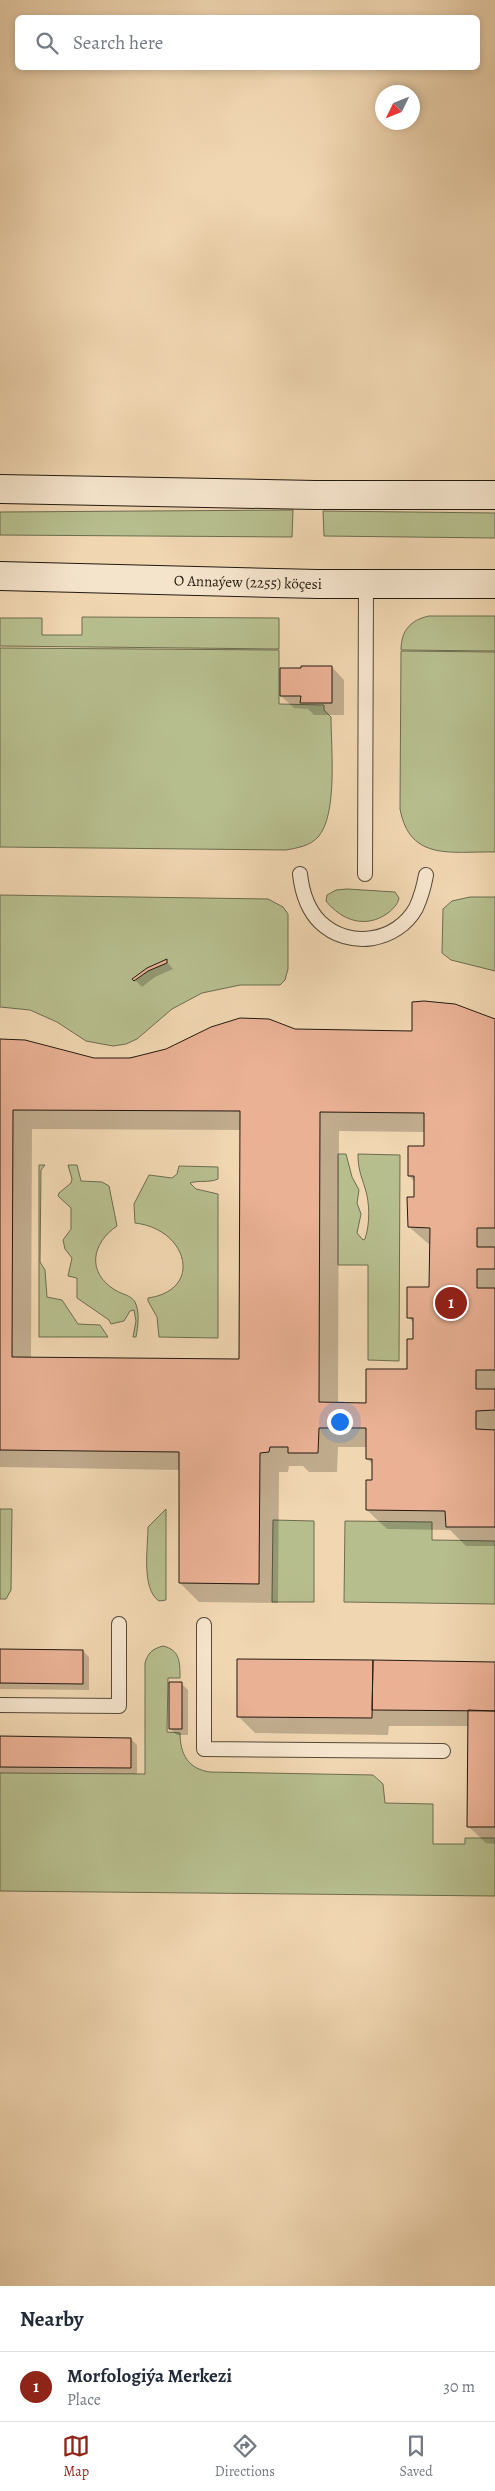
<!DOCTYPE html>
<html lang="en">
<head>
<meta charset="utf-8">
<style>
	:root { --surface:#fff; --page:#f6f6f7; --text:#1f2937; --muted:#747a83; --line:#e0e1e3; --accent:#8f2418 }
	body { margin:0; font-family:Alegreya,serif; background:var(--page); color:var(--text) }
	.compass { position:absolute; left:375px; top:85px; width:45px; height:45px; border-radius:50%; background:var(--surface); box-shadow:0 2px 8px #0003; rotate:227deg }
	.you { position:absolute; left:339px; top:1421px; width:18px; height:18px; margin:-12px; border:4px solid #fff; border-radius:50%; background:#1a73e8; box-shadow:0 0 0 8px #1a73e833 }
	.badge { display:grid; place-items:center; width:32px; height:32px; border-radius:50%; background:var(--accent); color:#fff; font-size:16px; font-weight:700 }
	.pin { position:absolute; translate:-50% -50%; border:2px solid #fff; box-shadow:0 1px 5px #0006 }
	.list { margin:0; padding:0; list-style:none }
	h2 { display:flex; justify-content:space-between; align-items:center; height:65px; margin:0; padding:0 20px; font-size:21px }
	h2 small { font-size:16px; font-weight:400; color:var(--muted) }
	.list li { display:grid; grid-template-columns:32px 1fr auto; gap:15px; align-items:center; box-sizing:border-box; height:70px; padding:0 20px; border-top:1px solid var(--line) }
	.list b { display:block; font-size:19px; white-space:nowrap }
	.list p { margin:0; font-size:16px; white-space:nowrap; color:var(--muted) }
	.list em { font-size:16px; font-style:normal; color:var(--muted) }
	.icon { flex:none; width:28px; height:28px; fill:none; stroke:currentColor; stroke-width:2; stroke-linecap:round; stroke-linejoin:round }
	.map { position:relative; flex:none; width:495px; height:2286px; overflow:hidden }
	.search { position:absolute; background:var(--surface); box-shadow:0 2px 8px #0003; left:15px; right:15px; top:15px; height:55px; display:flex; align-items:center; gap:12px; box-sizing:border-box; padding:0 18px; border-radius:8px; color:var(--muted); font-size:19px }
	.sheet { height:135px; background:var(--surface) }
	nav { display:flex; justify-content:space-around; align-items:center; box-sizing:border-box; height:70px; border-top:1px solid var(--line); background:var(--surface); font-size:14px; color:var(--muted) }
	nav a { display:grid; justify-items:center; gap:2px }
	nav .on { color:var(--accent) }
	.map>svg:first-child { display:block }
	.green { fill:#b7be8e; stroke:#6d6c4f }
	.shadow { fill:#0003; fill-rule:evenodd }
	.building { fill:#eab195; stroke:#231a10; fill-rule:evenodd }
	.lines { fill:none; stroke-linecap:round; stroke-linejoin:round }
	.lane-casing { stroke:#564938; stroke-width:16 }
	.secondary-casing { stroke:#231a10; stroke-width:30 }
	.lane { stroke:#f5e4cc; stroke-width:14 }
	.secondary { stroke:#f5e4cc; stroke-width:28 }
	.labels { text-anchor:middle; stroke-width:4; stroke-linejoin:round; paint-order:stroke }
	.street-label { font-size:15px; fill:#231a10; stroke:#f5e4cc }
</style>
</head>
<body>
<div class="map">
<svg width="495" height="2286" viewBox="0 0 495 2286">
	<rect width="100%" height="100%" fill="#f0d6b1"/>
	<filter id="stains"><feTurbulence type="fractalNoise" baseFrequency=".004" numOctaves="4"/><feColorMatrix values="0 0 0 0 .2 0 0 0 0 .09 0 0 0 0 .02 0 0 0 .5 -.17"/></filter>
	<radialGradient id="worn" r=".72"><stop offset=".6" stop-color="#630" stop-opacity="0"/><stop offset="1" stop-color="#630" stop-opacity=".3"/></radialGradient>
	<!-- green -->
	<path class="green" d="M293,510L292,537L0,535V512Z
		M323,511L495,513V538L324,536Z
		M429,616H495V651L401,650C401,631 410,620 429,616Z
		M82,617L279,618V649L0,646V618H42V635H82Z
		M0,648L279,650V704L324,705V710L331,717C331,747 338,815 318,837C310,846 297,848 286,850L0,847Z
		M401,651L495,652V852C452,851 410,862 400,809Z
		M347,889L395,892L399,898C398,904 393,909 388,913C366,929 342,921 326,901L327,895L336,890Z
		M0,895L268,899L283,907L288,914V969L285,980L280,985H240L202,993L172,1009L137,1039L126,1044L113,1046L86,1041L57,1022L30,1010L0,1007Z
		M470,897H495V971L451,960L442,953L443,909L452,901Z
		M338,1154H346L352,1177L359,1190L357,1203L361,1214L357,1233L363,1240L365,1239C370,1224 370,1203 365,1188C361,1175 358,1169 358,1154L400,1155L399,1361L368,1360V1265H338Z
		M39,1165H45L41,1170L40,1262L45,1270L47,1297L62,1300L78,1324L100,1325L108,1337H39Z
		M68,1165H77L81,1181L102,1182L109,1186L117,1226C92,1243 86,1272 115,1290C121,1294 131,1295 135,1302C140,1312 138,1326 136,1337H133L136,1321L134,1310L130,1311L124,1321L111,1324L109,1320L77,1298V1278L68,1276L72,1258L65,1249L63,1240L71,1229V1208L58,1196L59,1193L71,1183L72,1179Z
		M179,1166L218,1167V1179C209,1183 199,1180 190,1183L196,1189L218,1194V1338L159,1337L157,1317L148,1301V1298C204,1290 188,1229 135,1223L134,1204L149,1175L172,1178L177,1174Z
		M0,1509H12L11,1590L6,1599H0Z
		M166,1509V1600L159,1601C141,1589 148,1547 148,1527Z
		M273,1520L314,1521V1602H272Z
		M345,1521L432,1522V1540L495,1541V1604L344,1602Z
		M163,1646C180,1650 180,1662 180,1678H168L167,1732L180,1733C180,1754 188,1769 210,1772L373,1775L383,1784L385,1803L433,1804V1844H465V1838H495V1896L0,1891V1773L145,1774V1663C148,1653 152,1649 163,1646Z"/>
	<!-- shadow -->
	<path class="shadow" d="M332,667L344,680V715H314L308,709L294,708L281,696Z
		M166,961L173,969L155,977L142,987L134,979Z
		M495,1022V1546H466L450,1530L387,1529L367,1510L373,1481L374,1465L367,1459V1447H338L337,1472H309L303,1466H289L288,1472H279L278,1603L199,1602L180,1583V1470L0,1467V1040L76,1057L112,1060L295,1031L413,1032ZM32,1129L242,1130L240,1360L31,1359ZM339,1131L425,1132V1147L409,1176L415,1182V1198L409,1227L431,1246V1288L408,1317L414,1323V1340L408,1371L367,1404H338Z
		M0,1650L83,1651L89,1657V1690L0,1689Z
		M495,1663V1844L486,1843L469,1827V1726H389L388,1735L255,1733L238,1716Z
		M181,1683L188,1690V1735H177L170,1729Z
		M0,1738L131,1739L137,1745V1774L0,1773Z"/>
	<!-- building -->
	<path class="building" d="M301,666H332V703H300L301,696H280V668H301Z
		M167,959V963L148,971L134,981L132,979L147,968Z
		M424,1001L455,1004L495,1019V1228H477V1247H495V1269H477V1288H495V1370H476V1389H495V1410L476,1411V1429L495,1430V1527H446L445,1511L366,1510V1480H372V1459H366V1428H319L318,1453H288V1447H270L269,1452L260,1453L259,1584L179,1583V1452L0,1450V1039L25,1040L94,1058H130L166,1049L211,1027L240,1018L269,1019L295,1029L412,1031V1002ZM13,1110L240,1111L239,1359L12,1357ZM320,1112L424,1113V1146H408V1176H414V1197H407L408,1227L430,1228L429,1287H407V1318H413V1339H407V1369H366V1403L319,1402Z
		M0,1649L83,1650V1684L0,1683Z
		M237,1659L373,1660L372,1718L237,1717Z
		M373,1660L495,1662V1711L372,1710Z
		M169,1682H182V1729H169Z
		M468,1710L495,1711V1827H467Z
		M0,1736L131,1738V1768L0,1767Z"/>
	<g class="lines">
		<!-- lane casing -->
		<g class="lane-casing">
			<path id="lane" d="M300,874C302,892 307,909 320,922C349,950 397,942 416,908C421,897 424,886 426,875
				M365,874L366,584
				M204,1625V1749L443,1751
				M0,1705L119,1706V1624"/>
		</g>
		<!-- secondary casing -->
		<g class="secondary-casing">
			<g id="secondary">
				<path d="M0,489L315,495H495"/>
				<path id="s1" d="M0,576L318,584H495"/>
			</g>
		</g>
		<!-- lane -->
		<use href="#lane" class="lane"/>
		<!-- secondary -->
		<use href="#secondary" class="secondary"/>
	</g>
	<g class="labels">
		<!-- street labels -->
		<g class="street-label">
			<text dy="5" stroke="none"><textPath href="#s1" startOffset="248">O Annaýew (2255) köçesi</textPath></text>
		</g>
	</g>
	<rect width="100%" height="100%" filter="url(#stains)"/>
	<rect width="100%" height="100%" fill="url(#worn)"/>
</svg>
<svg class="compass" viewBox="-18 -18 36 36"><path d="M0-13l5 13h-10z" fill="#e53935"/><path d="M0 13l5-13h-10z" fill="#747a83"/></svg>
<div class="you"></div>
<div class="pin badge" style="left:451px;top:1303px">1</div>
<div class="search"><svg class="icon" aria-label="search" viewBox="0 0 24 24"><circle cx="10" cy="10" r="6"/><path d="M15 15l6 6"/></svg>Search here</div>
</div>
<section class="sheet">
<h2>Nearby<small></small></h2>
<ul class="list">
<li><span class="badge">1</span><div><b>Morfologiýa Merkezi</b><p>Place</p></div><em>30 m</em></li>
</ul>
</section>
<nav>
<a class="on"><svg class="icon" aria-label="map" viewBox="0 0 24 24"><path d="M3 6l6-2 6 2 6-2v14l-6 2-6-2-6 2zM9 4v14M15 6v14"/></svg>Map</a>
<a><svg class="icon" aria-label="directions" viewBox="0 0 24 24"><path d="M12 3l9 9-9 9-9-9zM9 14v-3h6M13 9l2 2-2 2"/></svg>Directions</a>
<a><svg class="icon" aria-label="saved" viewBox="0 0 24 24"><path d="M7 4h10v16l-5-4-5 4z"/></svg>Saved</a>
</nav>
</body>
</html>
